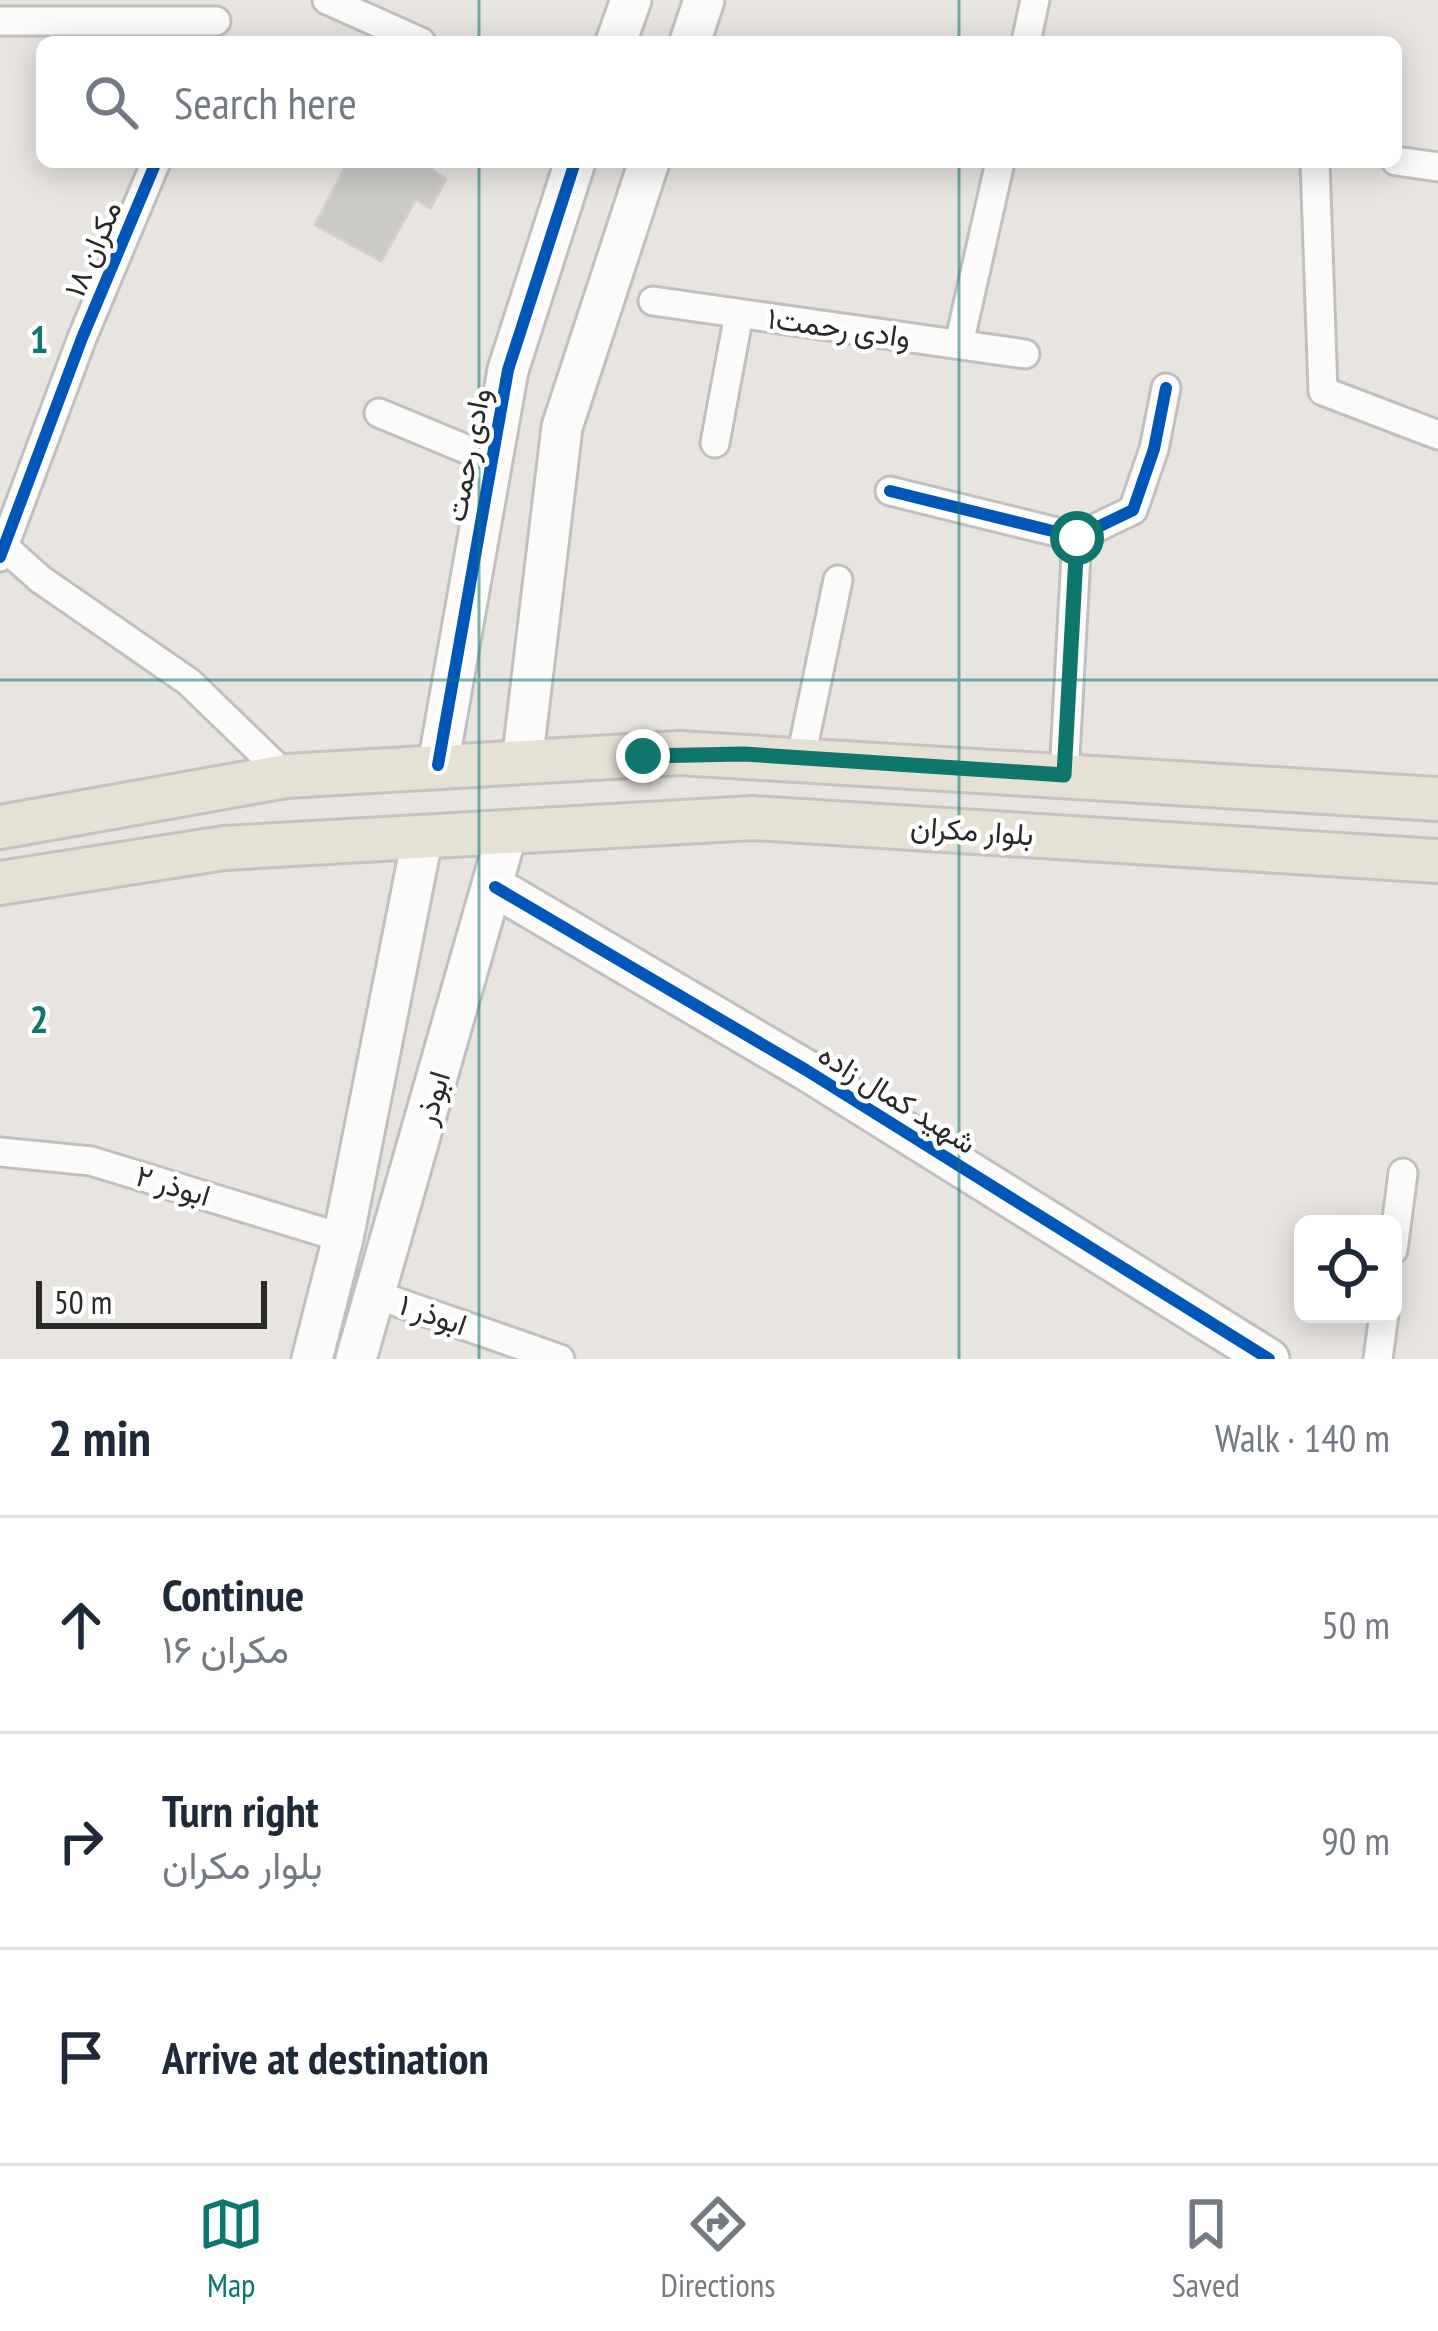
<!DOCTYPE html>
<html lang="en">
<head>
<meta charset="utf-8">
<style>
	:root { --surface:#fff; --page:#f6f6f7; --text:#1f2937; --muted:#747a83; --line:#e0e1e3; --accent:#0f766e }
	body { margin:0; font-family:"PT Sans Narrow",Vazirmatn,sans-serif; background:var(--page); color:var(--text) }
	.controls { position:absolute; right:36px; bottom:36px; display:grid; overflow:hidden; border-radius:18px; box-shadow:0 6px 30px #0003 }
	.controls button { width:108px; height:108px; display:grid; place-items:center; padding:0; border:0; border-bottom:3px solid var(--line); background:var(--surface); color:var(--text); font:60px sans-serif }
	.scale { position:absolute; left:36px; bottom:30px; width:231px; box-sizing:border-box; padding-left:12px; border:6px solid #292929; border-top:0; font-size:33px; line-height:42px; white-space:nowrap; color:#292929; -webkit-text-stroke:9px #fff; paint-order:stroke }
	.stop { position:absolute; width:36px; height:36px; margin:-27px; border:9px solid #0f766e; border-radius:50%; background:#fff }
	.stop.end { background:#0f766e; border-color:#fff; box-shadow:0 3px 12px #0008 }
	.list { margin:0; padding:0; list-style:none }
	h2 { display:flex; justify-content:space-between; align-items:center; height:156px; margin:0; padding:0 48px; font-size:51px }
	h2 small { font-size:39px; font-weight:400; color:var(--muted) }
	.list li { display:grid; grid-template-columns:78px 1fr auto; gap:36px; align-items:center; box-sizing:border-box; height:216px; padding:0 48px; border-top:3px solid var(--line) }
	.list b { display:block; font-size:45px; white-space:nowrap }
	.list p { margin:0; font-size:39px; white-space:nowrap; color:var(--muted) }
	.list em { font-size:39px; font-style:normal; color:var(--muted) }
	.icon { flex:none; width:66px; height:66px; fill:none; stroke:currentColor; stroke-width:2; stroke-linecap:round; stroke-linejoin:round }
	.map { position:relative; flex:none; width:1438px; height:1359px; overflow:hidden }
	.search { position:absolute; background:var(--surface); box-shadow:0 6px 30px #0003; left:36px; right:36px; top:36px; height:132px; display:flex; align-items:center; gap:30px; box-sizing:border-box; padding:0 42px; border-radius:18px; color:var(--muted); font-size:45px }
	.sheet { height:804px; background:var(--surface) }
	nav { display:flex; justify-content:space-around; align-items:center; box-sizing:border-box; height:168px; border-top:3px solid var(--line); background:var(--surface); font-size:33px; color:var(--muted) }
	nav a { display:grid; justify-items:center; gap:6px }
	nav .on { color:var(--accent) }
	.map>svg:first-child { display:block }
	.building { fill:#cccac7; stroke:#d3d0cc; stroke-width:3 }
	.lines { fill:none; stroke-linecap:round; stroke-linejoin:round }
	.street-casing { stroke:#c1c0c1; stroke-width:33 }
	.secondary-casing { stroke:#c1c0c1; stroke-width:45 }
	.primary-casing { stroke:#c4c3c1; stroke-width:48 }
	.street { stroke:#fcfbfa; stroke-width:27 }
	.secondary { stroke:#fcfbfa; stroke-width:39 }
	.primary { stroke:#e5e1d4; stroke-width:42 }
	.cycleway-casing { stroke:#fff; stroke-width:20 }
	.cycleway { stroke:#0057b8; stroke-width:12 }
	.route { stroke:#0f766e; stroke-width:15 }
	.grid { fill:none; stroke:#0f766e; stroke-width:3; stroke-opacity:0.55 }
	.labels { text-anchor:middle; stroke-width:9; stroke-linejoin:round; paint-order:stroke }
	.street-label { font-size:30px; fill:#292929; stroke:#fff }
	.grid-label { font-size:39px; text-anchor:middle; font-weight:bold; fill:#0f766e; stroke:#fff; stroke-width:9; stroke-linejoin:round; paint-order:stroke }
</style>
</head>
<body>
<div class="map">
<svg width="1438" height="1359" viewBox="0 0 1438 1359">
	<rect width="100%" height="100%" fill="#e8e4e0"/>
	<!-- building -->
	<path class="building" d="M348,162H435L431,169L446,179L430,208L416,199L381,261L315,225Z"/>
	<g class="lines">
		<!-- street casing -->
		<g class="street-casing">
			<path id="street" d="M327,0L421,42
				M0,21H216
				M1026,42L1035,0
				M1396,161L1438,167
				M1315,162L1323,391L1438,435
				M653,301L1025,354
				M959,344L1000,162
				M379,413L490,459
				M715,443L739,314
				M890,491L1077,537L1133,510L1154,449L1166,388
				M0,543L40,579L189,682L286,776
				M0,557L82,338L156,162
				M801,757L838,580
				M1064,775L1077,537
				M0,1152L91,1161L343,1238
				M1393,1250L1403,1173
				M374,1294L560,1359
				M1378,1359L1384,1314"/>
		</g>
		<!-- secondary casing -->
		<g class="secondary-casing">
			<path id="secondary" d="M616,42L631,0
				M690,42L704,0
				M522,763L562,427L649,162
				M438,765L508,370L575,162
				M495,887L806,1070L1269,1359
				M312,1359L343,1238L422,840
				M356,1359L506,836"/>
		</g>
		<!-- primary casing -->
		<g class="primary-casing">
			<path id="primary" d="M0,827L286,776L680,753L1438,799
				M0,883L224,848L753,818L1438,861"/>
		</g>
		<!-- street -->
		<use href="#street" class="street"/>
		<!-- secondary -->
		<use href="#secondary" class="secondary"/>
		<!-- primary -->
		<use href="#primary" class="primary"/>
		<!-- cycleway casing -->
		<g class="cycleway-casing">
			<path id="cycleway" d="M890,491L1077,537L1133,510L1154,449L1166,388
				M0,557L82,338L156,162
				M438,765L508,370L575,162
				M495,887L806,1070L1269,1359"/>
		</g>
		<!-- cycleway -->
		<use href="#cycleway" class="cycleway"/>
	</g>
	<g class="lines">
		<!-- route -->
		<path class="route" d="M643,756L744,754L1064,775L1077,538"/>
	</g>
	<!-- grid -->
	<path class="grid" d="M479,0V42M959,0V42M479,162V1359M959,162V1359M0,680H1438"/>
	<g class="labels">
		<!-- street labels -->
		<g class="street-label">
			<text transform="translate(93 249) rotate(-67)" y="10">مکران ۱۸</text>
			<text transform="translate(839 328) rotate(8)" y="10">وادی رحمت۱</text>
			<text transform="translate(468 455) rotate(-79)" y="10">وادی رحمت</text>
			<text transform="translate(972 831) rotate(4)" y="10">بلوار مکران</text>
			<text transform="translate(433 1098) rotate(-73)" y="10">ابوذر</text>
			<text transform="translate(897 1099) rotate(32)" y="10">شهید کمال زاده</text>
			<text transform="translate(173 1186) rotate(17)" y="10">ابوذر ۲</text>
			<text transform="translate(433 1315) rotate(19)" y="10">ابوذر ۱</text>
		</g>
	</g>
	<g class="grid-label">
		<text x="39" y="353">1</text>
		<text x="39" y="1033">2</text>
	</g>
</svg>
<div class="controls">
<button><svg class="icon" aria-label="locate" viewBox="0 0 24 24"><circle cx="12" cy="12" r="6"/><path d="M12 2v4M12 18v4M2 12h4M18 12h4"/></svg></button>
</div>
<div class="scale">50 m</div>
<div class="stop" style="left:1077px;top:538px"></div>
<div class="stop end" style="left:643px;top:756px"></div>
<div class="search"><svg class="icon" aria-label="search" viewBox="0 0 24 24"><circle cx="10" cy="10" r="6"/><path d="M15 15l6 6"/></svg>Search here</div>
</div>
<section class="sheet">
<h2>2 min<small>Walk · 140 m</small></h2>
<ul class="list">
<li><svg class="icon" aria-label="ahead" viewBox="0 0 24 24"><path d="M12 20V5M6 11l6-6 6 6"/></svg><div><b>Continue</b><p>مکران ۱۶</p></div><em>50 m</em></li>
<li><svg class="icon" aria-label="right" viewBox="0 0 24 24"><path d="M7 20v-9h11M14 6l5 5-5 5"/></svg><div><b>Turn right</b><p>بلوار مکران</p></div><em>90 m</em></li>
<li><svg class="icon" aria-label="arrive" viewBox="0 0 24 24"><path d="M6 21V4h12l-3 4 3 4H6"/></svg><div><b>Arrive at destination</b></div></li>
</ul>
</section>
<nav>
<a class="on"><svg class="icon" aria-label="map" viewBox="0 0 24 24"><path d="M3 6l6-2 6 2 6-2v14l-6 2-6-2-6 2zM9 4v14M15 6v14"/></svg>Map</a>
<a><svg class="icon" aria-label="directions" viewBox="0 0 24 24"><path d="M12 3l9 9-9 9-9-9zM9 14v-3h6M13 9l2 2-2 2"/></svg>Directions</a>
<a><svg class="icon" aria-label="saved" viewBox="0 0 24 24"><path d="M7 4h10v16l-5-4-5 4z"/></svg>Saved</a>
</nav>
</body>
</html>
